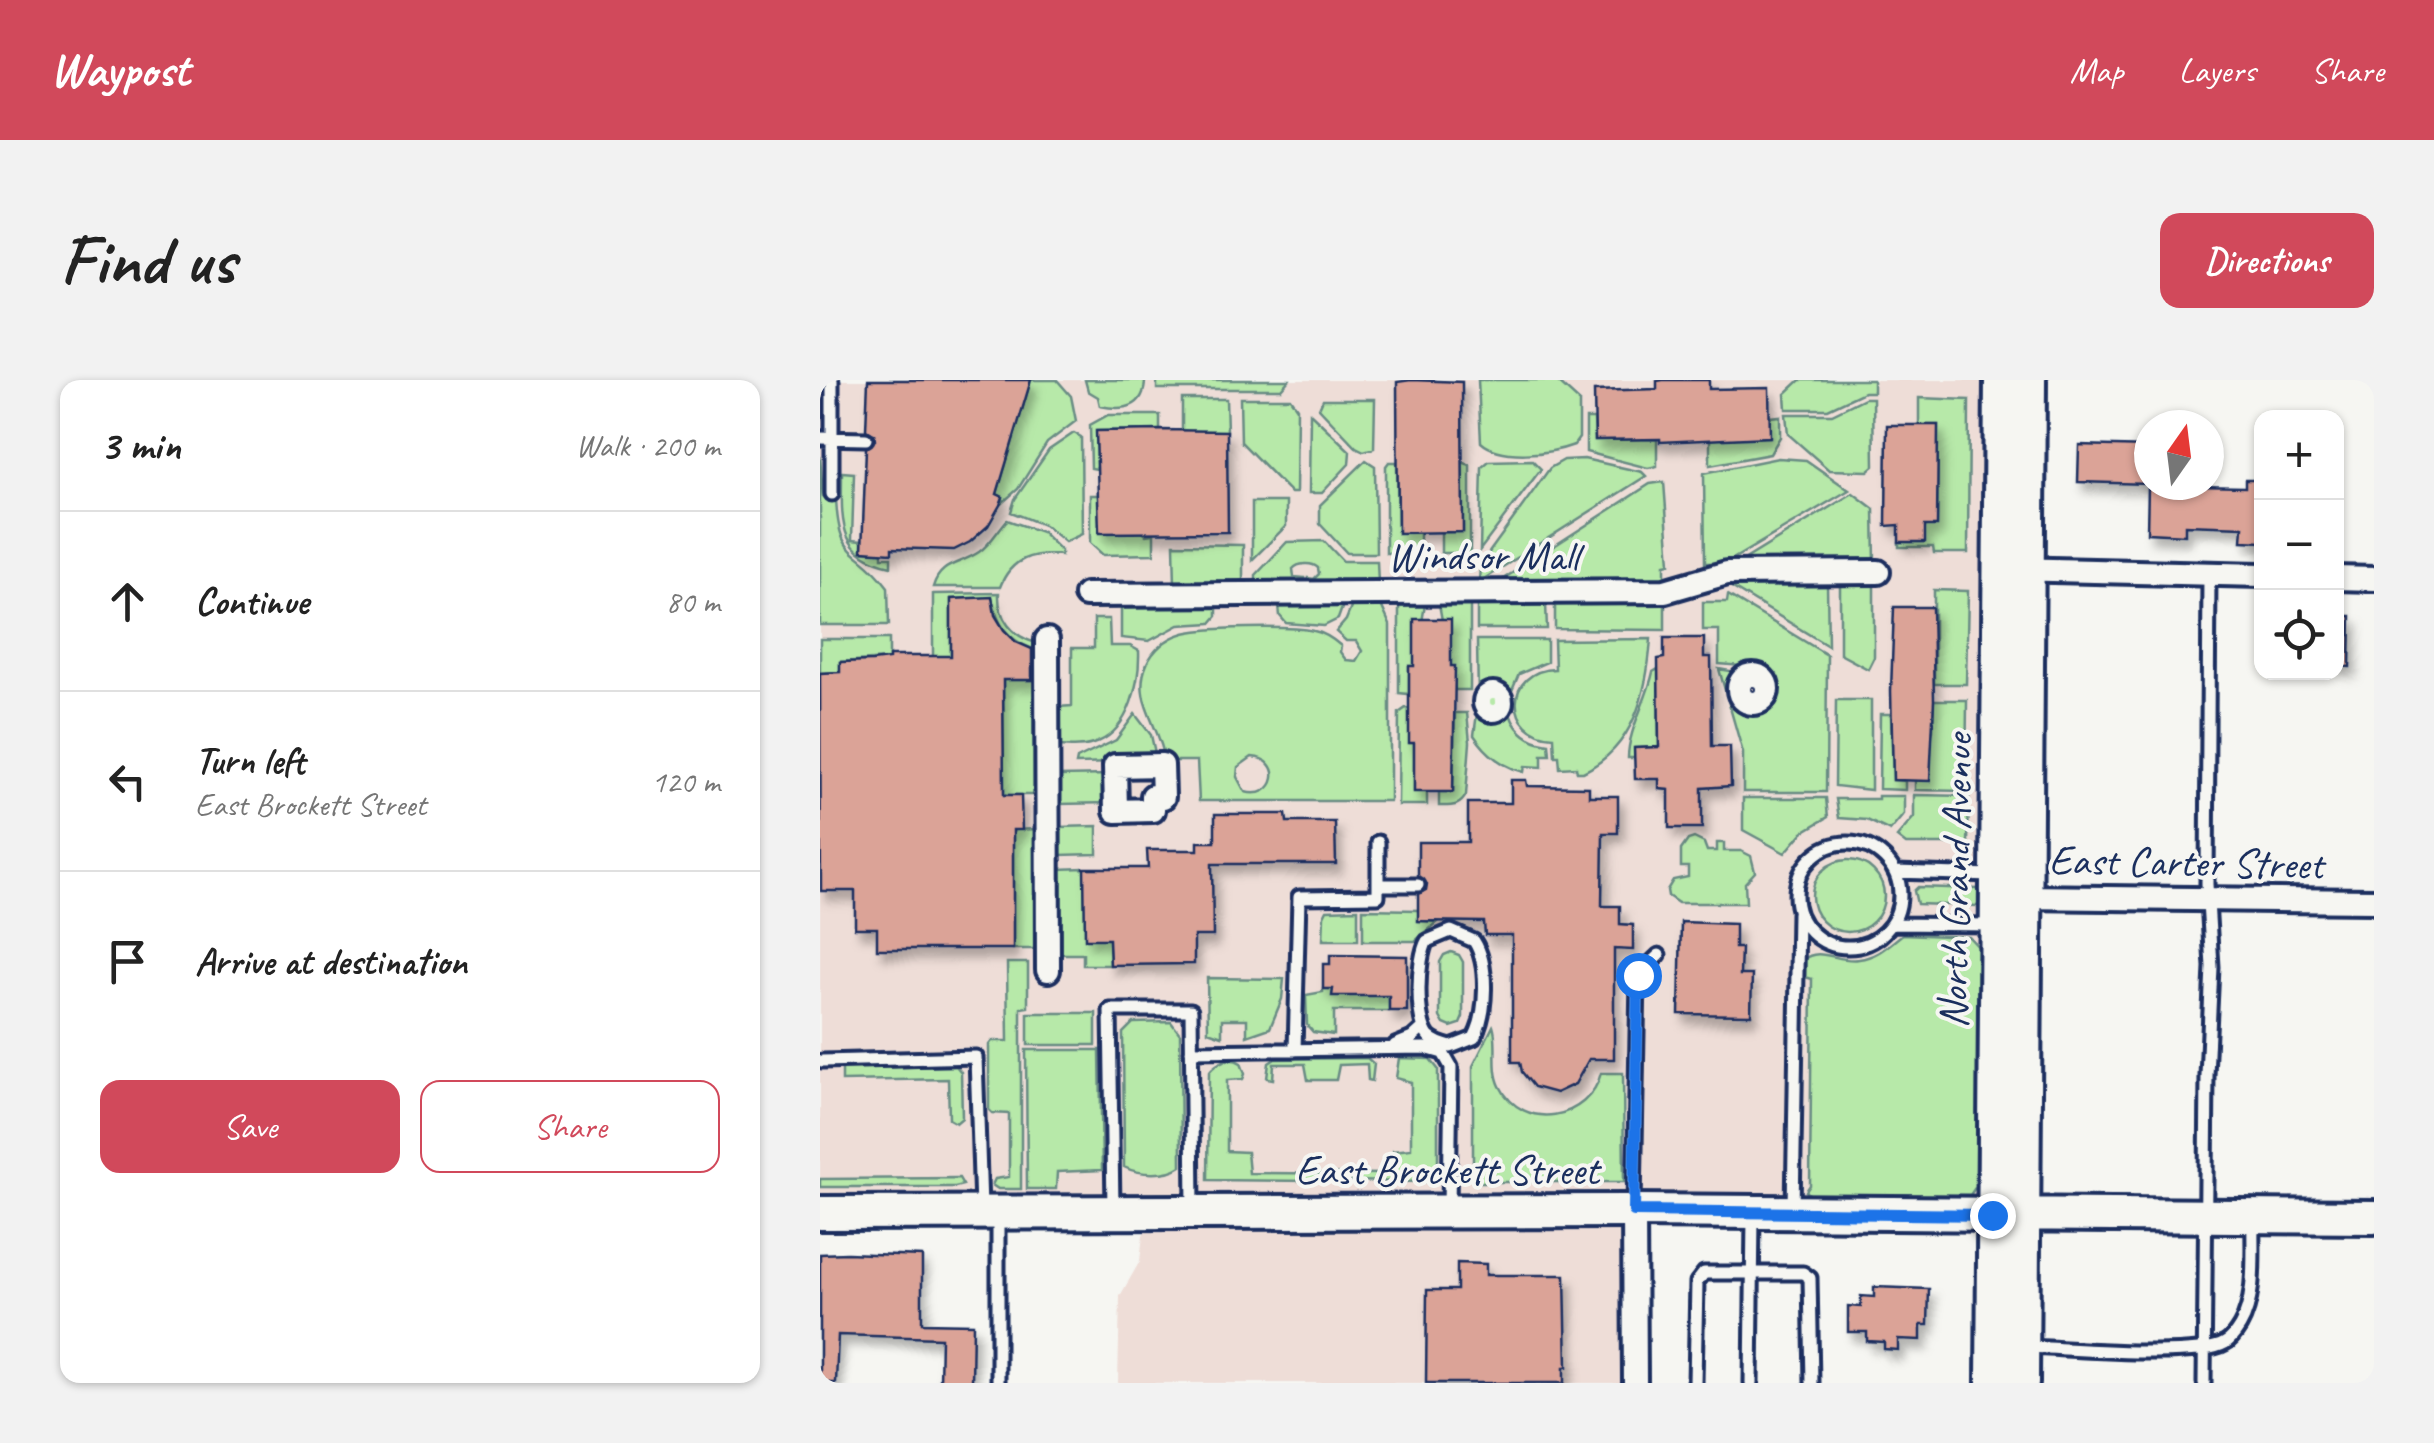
<!DOCTYPE html>
<html lang="en">
<head>
<meta charset="utf-8">
<style>
	:root { --surface:#fff; --page:#f2f2f2; --text:#222; --muted:#767676; --line:#e0e0e0; --accent:#d1495b }
	body { margin:0; font-family:Caveat,sans-serif; background:var(--page); color:var(--text) }
	.controls { position:absolute; right:30px; top:30px; display:grid; overflow:hidden; border-radius:20px; box-shadow:0 2px 8px #0004 }
	.controls button { width:90px; height:90px; display:grid; place-items:center; padding:0; border:0; border-bottom:2px solid var(--line); background:var(--surface); color:var(--text); font:50px sans-serif }
	.compass { position:absolute; left:1314px; top:30px; width:90px; height:90px; border-radius:50%; background:var(--surface); box-shadow:0 2px 8px #0004; rotate:14deg }
	.stop { position:absolute; width:30px; height:30px; margin:-22px; border:8px solid #1a73e8; border-radius:50%; background:#fff }
	.stop.end { background:#1a73e8; border-color:#fff; box-shadow:0 2px 10px #0008 }
	.list { margin:0; padding:0; list-style:none }
	h2 { display:flex; justify-content:space-between; align-items:center; height:130px; margin:0; padding:0 40px; font-size:42px }
	h2 small { font-size:32px; font-weight:400; color:var(--muted) }
	.list li { display:grid; grid-template-columns:65px 1fr auto; gap:30px; align-items:center; box-sizing:border-box; height:180px; padding:0 40px; border-top:2px solid var(--line) }
	.list b { display:block; font-size:38px; white-space:nowrap }
	.list p { margin:0; font-size:32px; white-space:nowrap; color:var(--muted) }
	.list em { font-size:32px; font-style:normal; color:var(--muted) }
	.actions { display:flex; gap:20px; padding:30px 40px }
	.actions a { flex:1; padding:22px 0; border:2px solid var(--accent); border-radius:20px; text-align:center; font-size:35px; color:var(--accent) }
	.actions .main { background:var(--accent); color:#fff }
	.icon { flex:none; width:55px; height:55px; fill:none; stroke:currentColor; stroke-width:2; stroke-linecap:round; stroke-linejoin:round }
	.map { position:relative; flex:none; width:1554px; height:1003px; overflow:hidden; border-radius:20px }
	header { display:flex; align-items:center; gap:60px; box-sizing:border-box; height:140px; padding:0 50px; background:var(--accent); color:#fff }
	header strong { font-size:48px }
	nav { display:flex; gap:55px; margin-inline-start:auto; font-size:35px }
	.intro { display:flex; align-items:center; justify-content:space-between; box-sizing:border-box; height:240px; padding:0 60px }
	h1 { margin:0; font-size:70px }
	.button { padding:25px 45px; border-radius:20px; background:var(--accent); color:#fff; font-size:35px; font-weight:700 }
	main { display:flex; gap:60px; padding:0 60px }
	aside { flex:1; background:var(--surface); border-radius:20px; box-shadow:0 2px 8px #0004 }
	.map>svg:first-child { display:block }
	.built { fill:#eeddd7 }
	.green { fill:#b7e9a9; stroke:#698c84; stroke-width:2.5; fill-rule:evenodd }
	.building { fill:#dba397; stroke:#1b2f5e; stroke-width:2.5; filter:url(#shadow) }
	.lines { fill:none; stroke-linecap:round; stroke-linejoin:round }
	.lane-casing { stroke:#1b2f5e; stroke-width:19 }
	.street-casing { stroke:#1b2f5e; stroke-width:30 }
	.secondary-casing { stroke:#1b2f5e; stroke-width:40 }
	.lane { stroke:#f6f6f2; stroke-width:11 }
	.street { stroke:#f6f6f2; stroke-width:22 }
	.secondary { stroke:#f6f6f2; stroke-width:32 }
	.route { stroke:#1a73e8; stroke-width:12 }
	.labels { text-anchor:middle; stroke-width:8; stroke-linejoin:round; paint-order:stroke }
	.street-label { font-size:42px; fill:#1b2f5e; stroke:#f6f6f2 }
</style>
</head>
<body>
<header>
<strong>Waypost</strong>
<nav><a>Map</a><a>Layers</a><a>Share</a></nav>
</header>
<div class="intro"><h1>Find us</h1><a class="button">Directions</a></div>
<main>
<aside>
<h2>3 min<small>Walk · 200 m</small></h2>
<ul class="list">
<li><svg class="icon" aria-label="ahead" viewBox="0 0 24 24"><path d="M12 20V5M6 11l6-6 6 6"/></svg><div><b>Continue</b></div><em>80 m</em></li>
<li><svg class="icon" aria-label="left" viewBox="0 0 24 24"><path d="M17 20v-9H6M10 6l-5 5 5 5"/></svg><div><b>Turn left</b><p>East Brockett Street</p></div><em>120 m</em></li>
<li><svg class="icon" aria-label="arrive" viewBox="0 0 24 24"><path d="M6 21V4h12l-3 4 3 4H6"/></svg><div><b>Arrive at destination</b></div></li>
</ul>
<div class="actions"><a class="main">Save</a><a>Share</a></div>
</aside>
<div class="map">
<svg width="1554" height="1003" viewBox="0 0 1554 1003">
	<defs>
		<filter id="shadow"><feDropShadow dx="5.5" dy="9" stdDeviation="5" flood-color="#0004"/></filter>
	</defs>
	<rect width="100%" height="100%" fill="#f6f6f2"/>
	<filter id="ink" filterUnits="userSpaceOnUse"><feTurbulence type="fractalNoise" baseFrequency=".01" numOctaves="2"/><feDisplacementMap in="SourceGraphic" scale="20" xChannelSelector="R" yChannelSelector="G"/><feConvolveMatrix kernelMatrix="1 2 1 2 8 2 1 2 1" color-interpolation-filters="sRGB"/></filter>
	<g filter="url(#ink)">
		<!-- built -->
		<path class="built" d="M0,0H1165L1159,815L0,817Z
			M800,842L801,1003H298L300,916L320,881L323,855L327,846Z"/>
		<!-- green -->
		<path class="green" d="M207,0H237L251,16L256,41L227,63L198,109L182,123L183,117L177,114L210,3Z
			M265,0H325C325,28 304,31 280,26L278,17L268,11Z
			M337,0H469L461,9H337Z
			M658,0H736L759,21V58L754,65C730,74 681,80 661,62Z
			M980,0H1053V12H1044L1008,29H966L965,14Z
			M420,18H470L477,28L476,113H471L421,62Z
			M1045,18H1053L1054,86L1048,91L1009,90L968,54L966,34H1012Z
			M1099,18L1149,20L1148,173H1114L1113,167H1079V162H1104L1105,146L1117,145L1118,45H1099Z
			M362,19H406L407,51L362,52Z
			M503,19H555L554,68L544,71L536,67L499,28Z
			M490,33L530,71L529,84L502,113H489Z
			M288,35H340V50L277,51V89L271,88L270,45Z
			M960,36V57L950,74L890,85V58L949,57L950,37Z
			M766,39H774L775,60L837,59V86L828,88L766,72Z
			M254,53L261,57L262,154L245,162L224,145L191,132L195,119L229,70Z
			M0,76L3,116H16C18,183 37,164 68,207L69,245H0Z
			M958,78L986,80L1029,110L906,183H885L884,93Z
			M764,79L822,92L826,96L659,202L660,185L730,88L744,80Z
			M546,80L555,86L556,173H527L500,144V125Z
			M712,80L721,89L660,170L662,87L669,81Z
			M569,82H577L578,152H600V173H566V86Z
			M642,82L650,85V173H621V152H643Z
			M22,92L34,93L32,160L42,161V171L62,172V177H71V186C16,174 22,139 22,92Z
			M844,102L850,183L845,184V200L680,201L830,104Z
			M1033,113L1054,129L1055,182L919,183Z
			M270,115H278L326,155L334,154V174L283,175L270,163Z
			M432,122H466V146L432,180Z
			M187,140L222,152L241,171V175C213,172 191,178 180,207H113C120,182 140,185 159,172C170,165 178,150 187,140Z
			M504,161L523,181H557L558,203H488V198L494,199L499,194L498,188C492,182 478,183 473,189L474,197L484,198V203L436,204V195L467,162Z
			M354,164L423,165V204L355,205Z
			M1054,203V277L1048,289L1020,274V204Z
			M1007,204L1008,266L908,205Z
			M1114,210L1148,211L1146,304H1114Z
			M179,213C178,239 192,256 216,263L217,415H184L183,300H212L213,269C187,260 177,244 172,218L131,219V279H113V214Z
			M908,215L1007,275L1006,412H923V373L899,289L933,295L925,297L919,305L920,315L928,322L940,321L947,309C940,285 921,286 899,284V250H883V222H907Z
			M845,223V250L735,249V224Z
			M619,224H650V310H635Z
			M657,224H726L727,249H657Z
			M523,225L518,239L504,246L466,243L460,236L459,226Z
			M532,225H561L570,245V421H379L377,381H345C341,346 311,320 327,284C333,270 347,258 361,254C380,247 474,246 494,251C505,253 513,259 521,266L520,272L526,280L536,281L542,271L536,261H526L516,252L526,240ZM432,377C465,379 457,421 425,412L417,397L418,387Z
			M579,225H605L594,286H589V314L579,313Z
			M397,226V236L391,243L359,245L329,261L301,258V227Z
			M274,239H289L290,266H310L319,271C320,301 310,349 278,362C265,368 252,367 238,366V327L252,326V268H274Z
			M0,259H69V279L20,282V292L0,293Z
			M831,259C827,312 815,367 763,392H757L756,387L740,388L739,376H735L734,357C684,355 684,290 735,289L734,260Z
			M657,260H727V282L699,294L688,320L680,321V326H688C692,348 707,362 729,364L730,375H722V387L705,386L704,392C683,387 666,373 654,355L658,326L666,325V320L658,319Z
			M838,289L839,367L815,368V378H808C808,350 827,321 833,292Z
			M1016,320H1051V410L1015,406Z
			M1114,320H1147L1146,411L1095,410V400L1113,351Z
			M586,328L589,329L590,363H594V411L607,412V425H578L579,333Z
			M635,333H647L650,362L646,415C640,427 632,426 619,426V412H633Z
			M315,334L331,355L337,382L256,384L257,379L296,360Z
			M1060,334H1071L1073,400L1085,401V410L1059,409Z
			M290,395L291,423L239,424V396Z
			M1094,415L1149,416L1148,464H1086L1077,457L1094,437Z
			M1058,416H1084V434L1070,451L1047,440L1019,438L1016,419H1058Z
			M923,418H1006L1008,437L983,452L965,473L923,450Z
			M277,446V474L239,475V447Z
			M217,449L218,569H193V450Z
			M874,458L884,463L887,471H897V463H904V471H921L931,476L935,492L925,503L926,523H858L848,516L847,510L853,500L868,497V487H861V470L868,460Z
			M992 516a36 36 0 1 1 72 0a36 36 0 1 1-72 0Z
			M264,488L289,559L290,585H263V574H239V489Z
			M1098,507L1158,509L1161,523L1158,526L1097,524L1094,511Z
			M538,529V560H503L504,536L507,530Z
			M543,529L598,530L599,541L618,542L595,561H543Z
			M1083,554L1149,557L1161,570L1159,802L1150,815H990L986,811L990,805L992,599L982,596L983,580C999,566 1019,583 1039,579C1058,577 1069,564 1083,554Z
			M631,572L639,575L643,582V637L640,644L631,647L624,644L620,637V582L624,575Z
			M187,583H208V627L201,628V809H178L172,805L175,799L189,797V734L172,733L169,730V665L172,661H188Z
			M387,598L464,599L462,619L450,648L427,656V639H402V656L388,651Z
			M503,609H513V615L569,616V631H514V655L493,652L487,645L486,615L503,612Z
			M208,633H276V665H208Z
			M351,642L360,654L361,786C347,796 319,795 304,787L303,653L313,643Z
			M673,646C679,662 671,688 680,706C703,753 769,740 781,693H803L804,802H653V686Z
			M206,670H280L282,790L237,792L236,809H207Z
			M547,678L554,684L552,701L548,700L547,684L519,685L516,700H488L485,684H454L453,699L447,698L449,683L455,679Z
			M579,678L610,679L618,689V802L388,800L389,692C396,683 410,675 421,683L425,694L423,699L407,700V771L427,772L429,793L571,794L573,771L591,769V702L576,698Z
			M136,686L141,692L142,738L136,743L129,739L128,699L22,701V688Z
			M139,798L143,805L135,807H0V799Z"/>
		<!-- building -->
		<path class="building" d="M48,0H211L177,114L183,117L180,125L168,146L150,162L134,170L72,168V173L42,171L46,68L55,60L54,54L46,50Z
			M591,0L642,2L643,152L578,153L577,2Z
			M843,0H889V9L949,8L950,57L840,62V59L775,60L774,11L837,9V1Z
			M1067,45H1118L1117,146H1105V162H1079V145L1066,146Z
			M340,50L407,51L408,152L279,153L276,51Z
			M1259,65L1329,67V104L1258,102Z
			M1425,100H1442V162L1422,161L1423,147L1365,145V155L1327,153L1328,105L1425,107Z
			M172,217L175,235L184,250L196,262L212,269V300H183L184,415H201L202,450H193V569H57V548H35V511H1L0,293L20,292V282L52,281L69,279V276H131V219Z
			M1074,227H1112L1114,320L1110,401L1073,400L1071,311Z
			M1516,236H1531L1530,287L1516,286Z
			M594,239H631V286H635L633,412H594V363H589V286H594Z
			M844,258H884V277H891L892,366H910L911,406L882,408V448H849V410L839,409V399H815L814,368L839,367L838,279L844,278Z
			M691,400H706L707,406L769,407V416H798V453H783L782,526H800V544L813,545V570L794,569V679H769L755,704L736,713L714,707L702,692L700,682H692V555H665L664,542L598,541V514L606,510L607,504L598,496V462H648V423H691Z
			M395,434H466L467,442H515L516,484H392L393,556H374V584L290,585L289,559H265L264,488H328L327,470H378V462H395Z
			M861,542L915,544V568H921L920,595H932L931,635L859,634Z
			M510,575L587,576V631H569V616H512L513,609H503V584H510Z
			M27,873L102,876V943L153,944L152,1003H120L121,958L18,955L16,1003H0V874Z
			M637,883L666,884V895H745L747,987H744V1003H606L607,910H637Z
			M1054,907L1109,909L1108,945H1101V960L1078,959V970L1064,969V962L1047,961V952H1028V926L1041,927V916L1054,917Z"/>
		<g class="lines">
			<!-- lane casing -->
			<g class="lane-casing">
				<path id="lane" d="M0,58L46,59
					M12,114V0
					M976 515a52 52 0 1 1 104 0a52 52 0 1 1-104 0Z
					M1075,492L1172,495
					M558,505H598
					M1072,544L1173,545
					M631,551L654,561C669,584 667,634 654,658L631,667C623,665 615,663 609,657C595,641 597,578 607,561Z
					M575,665L592,658L603,648
					M475,670L479,517L558,516V462
					M371,671L605,668L623,673L631,687L629,829
					M2,681L156,677L161,828
					M814,827L818,595L839,575
					M293,828L290,630H371L373,828
					M973,829L978,533
					M1206,967C1246,968 1376,980 1405,963C1411,960 1417,951 1420,946C1437,917 1432,872 1433,840
					M178,1003V837
					M875,1003L877,902L884,893H983L990,898L992,1003
					M931,1003L933,837
					M1384,1003L1387,696L1392,587L1387,504L1389,194"/>
			</g>
			<!-- street casing -->
			<g class="street-casing">
				<path id="street" d="M1193,189L1442,195
					M1516,198L1554,199
					M266,215L845,211L907,193L1058,192
					M227,260L228,590
					M919 309a14 14 0 1 1 28 0a14 14 0 1 1-28 0Z
					M665 322a8 8 0 1 1 16 0a8 8 0 1 1-16 0Z
					M342,385L343,417L333,416V430L296,431L295,386Z
					M1195,517L1554,521
					M814,831L815,1003"/>
			</g>
			<!-- secondary casing -->
			<g class="secondary-casing">
				<path id="secondary" d="M0,833L814,831L1554,837
					M1173,1003L1181,0
					M1202,1003L1209,0"/>
			</g>
			<!-- lane -->
			<use href="#lane" class="lane"/>
			<!-- street -->
			<use href="#street" class="street"/>
			<!-- secondary -->
			<use href="#secondary" class="secondary"/>
		</g>
	</g>
	<g class="lines" filter="url(#ink)">
		<!-- route -->
		<path class="route" d="M818,595L814,831L1172,835"/>
	</g>
	<g class="labels">
		<!-- street labels -->
		<g class="street-label">
			<text x="663" y="190">Windsor Mall</text>
			<text transform="translate(1366 481) rotate(1)" y="15">East Carter Street</text>
			<text transform="translate(1134 501) rotate(-89)" y="15">North Grand Avenue</text>
			<text x="627" y="804">East Brockett Street</text>
		</g>
	</g>
</svg>
<div class="controls">
<button>+</button>
<button>−</button>
<button><svg class="icon" aria-label="locate" viewBox="0 0 24 24"><circle cx="12" cy="12" r="6"/><path d="M12 2v4M12 18v4M2 12h4M18 12h4"/></svg></button>
</div>
<svg class="compass" viewBox="-18 -18 36 36"><path d="M0-13l5 13h-10z" fill="#e53935"/><path d="M0 13l5-13h-10z" fill="#767676"/></svg>
<div class="stop" style="left:818px;top:595px"></div>
<div class="stop end" style="left:1172px;top:835px"></div>
</div>
</main>
</body>
</html>
